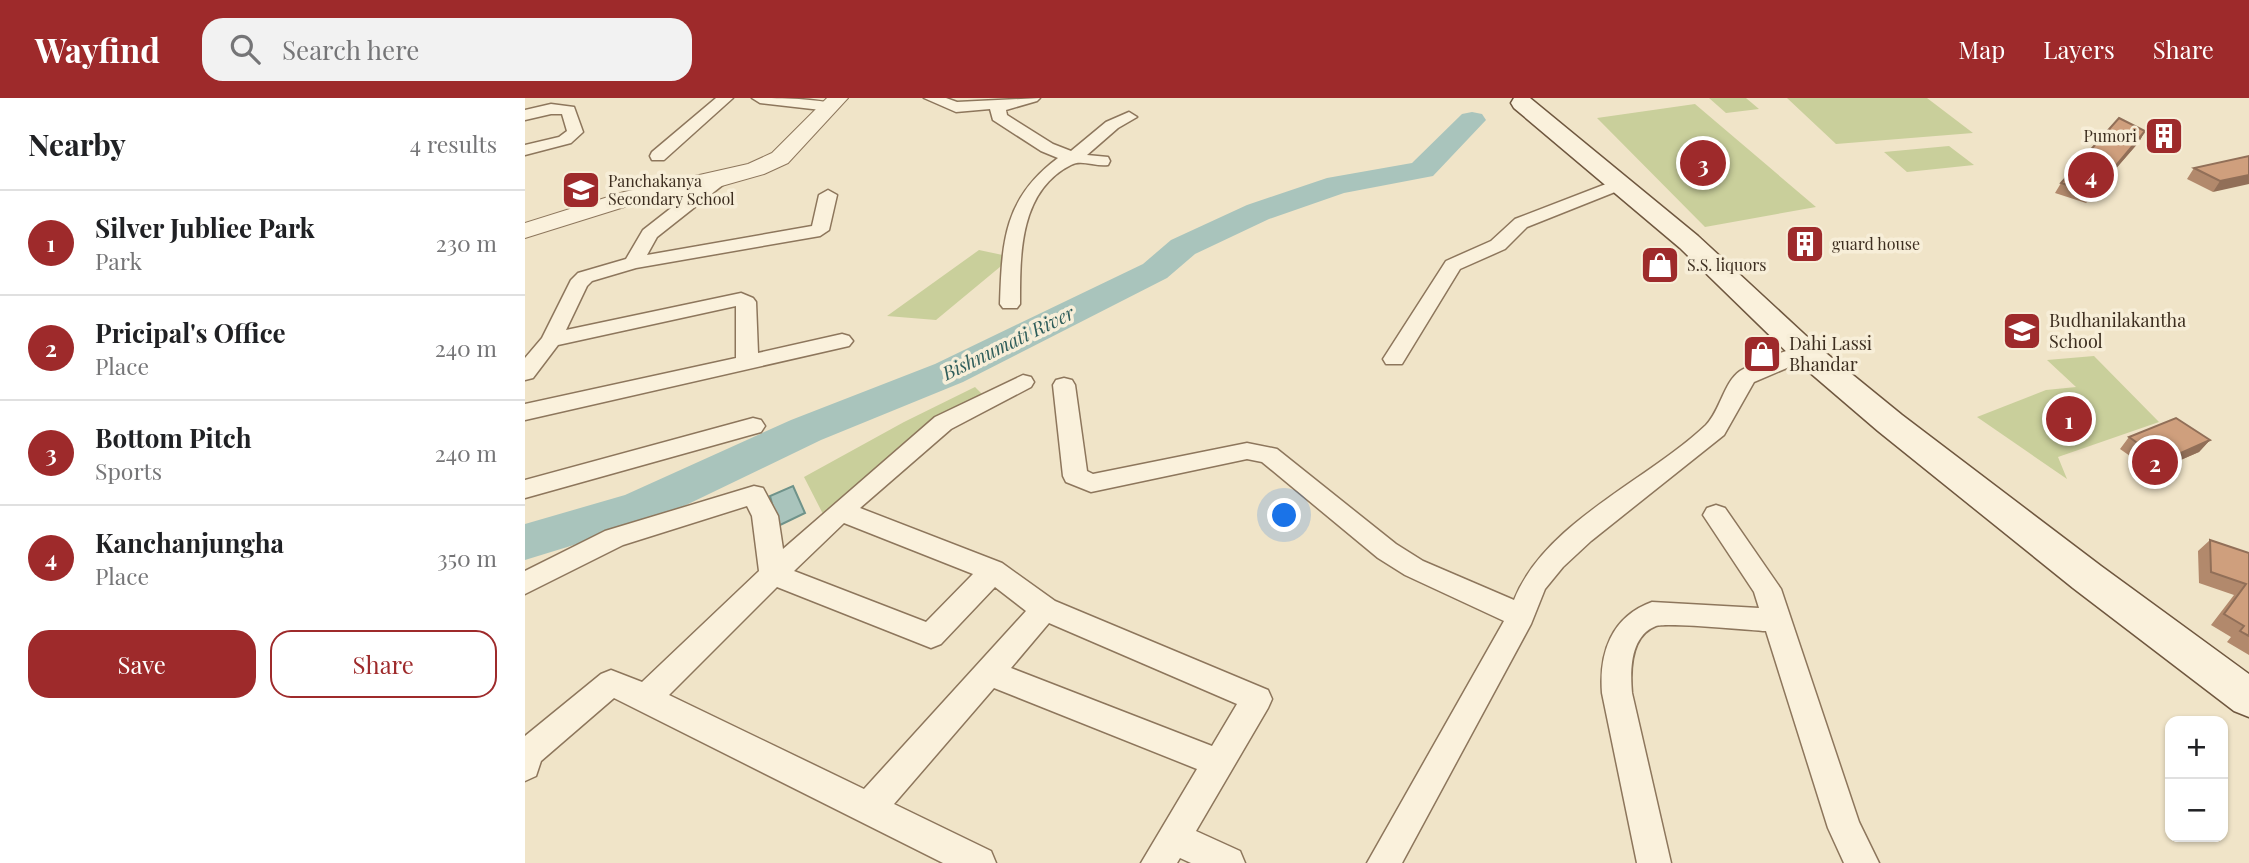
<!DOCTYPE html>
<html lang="en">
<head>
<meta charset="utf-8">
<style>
	:root { --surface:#fff; --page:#f2f2f2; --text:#202124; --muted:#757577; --line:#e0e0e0; --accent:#9e2a2b }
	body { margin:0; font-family:"Playfair Display",serif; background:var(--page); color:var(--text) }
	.controls { position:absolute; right:21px; bottom:21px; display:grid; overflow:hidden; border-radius:14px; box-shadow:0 2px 5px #0004 }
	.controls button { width:63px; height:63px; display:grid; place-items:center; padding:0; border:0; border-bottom:2px solid var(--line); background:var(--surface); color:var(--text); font:35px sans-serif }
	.you { position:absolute; left:760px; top:418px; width:24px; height:24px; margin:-18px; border:5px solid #fff; border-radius:50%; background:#1a73e8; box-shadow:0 0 0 10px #1a73e833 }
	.badge { display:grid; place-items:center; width:46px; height:46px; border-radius:50%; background:var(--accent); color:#fff; font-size:23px; font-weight:700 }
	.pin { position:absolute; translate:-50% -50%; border:4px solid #fff; box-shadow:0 2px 7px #0006 }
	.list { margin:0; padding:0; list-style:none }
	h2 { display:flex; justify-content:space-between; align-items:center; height:91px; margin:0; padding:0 28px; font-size:30px }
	h2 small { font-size:23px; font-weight:400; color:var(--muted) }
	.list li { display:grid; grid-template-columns:46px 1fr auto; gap:21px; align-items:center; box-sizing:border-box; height:105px; padding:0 28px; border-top:2px solid var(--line) }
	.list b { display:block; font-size:26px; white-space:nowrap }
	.list p { margin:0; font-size:23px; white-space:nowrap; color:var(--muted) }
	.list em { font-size:23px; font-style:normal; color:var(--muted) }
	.actions { display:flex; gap:14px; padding:21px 28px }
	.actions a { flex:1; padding:16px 0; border:2px solid var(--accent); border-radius:21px; text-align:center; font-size:24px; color:var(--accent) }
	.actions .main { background:var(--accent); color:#fff }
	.icon { flex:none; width:38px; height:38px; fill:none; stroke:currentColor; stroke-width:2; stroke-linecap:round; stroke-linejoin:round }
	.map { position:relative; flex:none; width:1724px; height:765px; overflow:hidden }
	header { display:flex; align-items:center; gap:42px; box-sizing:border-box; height:98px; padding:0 35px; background:var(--accent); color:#fff }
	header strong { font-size:33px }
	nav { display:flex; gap:38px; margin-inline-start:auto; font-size:24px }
	.search { width:490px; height:63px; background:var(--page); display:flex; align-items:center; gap:18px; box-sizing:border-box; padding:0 24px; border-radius:21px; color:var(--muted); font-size:26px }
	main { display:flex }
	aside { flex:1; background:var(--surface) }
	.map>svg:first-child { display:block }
	.green { fill:#c9cf9b }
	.water { fill:#a9c4bc; stroke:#6f938a; stroke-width:2 }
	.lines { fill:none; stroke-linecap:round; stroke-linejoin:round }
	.river { fill:#a9c4bc; fill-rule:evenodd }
	.minor-casing { stroke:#8d765c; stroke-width:3 }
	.tertiary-casing { stroke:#8d765c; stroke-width:2 }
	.secondary-casing { stroke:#6f573f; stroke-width:3 }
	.minor { fill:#faf1dc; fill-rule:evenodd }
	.tertiary { fill:#faf1dc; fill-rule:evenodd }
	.secondary { fill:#faf1dc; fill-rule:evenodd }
	.wall { fill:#b2896c }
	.shaded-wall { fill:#916f58 }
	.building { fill:#cf9f7d; stroke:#916f58; stroke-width:2 }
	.labels { text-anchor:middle; stroke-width:7; stroke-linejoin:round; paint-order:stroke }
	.far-poi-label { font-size:16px; fill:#3d2e20; stroke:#f7eed8; text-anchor:start }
	.poi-label { font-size:18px; fill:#3d2e20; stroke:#f7eed8; text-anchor:start }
	.water-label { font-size:19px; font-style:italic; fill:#2f5d5a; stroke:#f7eed8 }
</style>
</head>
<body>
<header>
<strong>Wayfind</strong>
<div class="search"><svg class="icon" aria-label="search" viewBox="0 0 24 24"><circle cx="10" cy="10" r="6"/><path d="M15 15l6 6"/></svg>Search here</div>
<nav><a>Map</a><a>Layers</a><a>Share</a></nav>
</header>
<main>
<aside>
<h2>Nearby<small>4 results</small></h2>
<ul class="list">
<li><span class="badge">1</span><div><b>Silver Jubliee Park</b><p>Park</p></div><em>230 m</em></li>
<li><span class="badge">2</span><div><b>Pricipal's Office</b><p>Place</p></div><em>240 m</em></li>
<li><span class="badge">3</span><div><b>Bottom Pitch</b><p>Sports</p></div><em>240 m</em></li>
<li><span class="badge">4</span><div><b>Kanchanjungha</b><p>Place</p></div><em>350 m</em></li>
</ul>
<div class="actions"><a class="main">Save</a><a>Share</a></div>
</aside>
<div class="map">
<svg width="1724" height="765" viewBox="0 0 1724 765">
	<rect width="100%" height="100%" fill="#f0e4c8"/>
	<!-- green -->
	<path class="green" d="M1184,0H1221L1234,11L1201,15Z
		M1262,0H1402L1448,35L1311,46Z
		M1170,6L1291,109L1180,129L1072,20Z
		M1424,48L1449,67L1382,74L1359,54Z
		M454,152L487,159L411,222L362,218Z
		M1569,258L1634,324L1533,359L1542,381L1452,319L1521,292L1551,289L1522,262Z
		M450,289L461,300L339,381L298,416L279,379L379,324Z"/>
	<!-- water -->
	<path class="water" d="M268,388L280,415L253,428L245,398Z"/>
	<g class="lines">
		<!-- river -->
		<path class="river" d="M947,14L957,16L961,22L908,78L819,95L744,121L670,156L642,180L438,284L296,342L130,422L0,462V426L100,397L266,322L410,266L618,166L646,142L722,107L802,80L887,65L937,16Z"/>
		<!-- minor casing -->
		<g class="minor-casing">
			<path id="minor" d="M191,0H208L139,62H127L125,58L127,54Z
				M227,0C247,0 299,0 313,8L305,13L235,5Z
				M399,0H421L432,4L515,0L512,3L481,12L482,17L528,46L546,53L581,24L604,14L612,19L593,30L562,57L583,59L585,63L583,67C571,69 556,61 546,67C494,93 495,157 495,206L492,210H478L475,206C477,143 479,100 533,60L516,53L468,22L465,11L431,14Z
				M26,6L49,9L58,34L46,45L0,57V47L34,39L42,33L37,16H26L0,22V12Z
				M193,77L199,78L202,82L199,86L132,139L122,157L287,128L294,97L303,92L312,97L304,132L295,138L111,170L67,183L62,188L41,232L216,195L228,200L231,204L233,255L317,236L324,238L328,243L324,248L0,322V306L211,260V208L33,247L8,280L0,282V260L17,240L46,182L53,175L101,161L118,132L187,78Z
				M1094,81L1103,86L1100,90L1002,129L980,151L935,171L877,266H861L858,261L921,163L966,143L990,121Z
				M1280,247L1288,249L1291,254L1288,259L1229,284L1199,337L1066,443L1038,469L1020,491L1006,526L877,765H842L979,523L880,477L853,460L737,364L722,361L566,394L541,384L538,378L528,287L531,282L539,280L547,282L550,287L562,373L568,376L722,345L752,351L871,446L898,463L989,502C1020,424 1122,383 1181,327C1195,313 1199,284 1215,273C1231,263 1262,252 1280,247Z
				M498,277L506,279L509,284L506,289L426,331L335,410L477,465L530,503L743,592L747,601L743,610L671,733L715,753L720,765H666L655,760L652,765H616L672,671L469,590L369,706L466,753L471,765H418L89,600L16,663L11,678L0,683V638L76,576L86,572L117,584L234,473L227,418L222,408L98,447L0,496V473L80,433L229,388L238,390L253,418L258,451L410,319ZM319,425L448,476L401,524L269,473ZM252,489L406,550L416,546L470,489L501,513L339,691L144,597ZM524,525L712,606L687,648L486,570Z
				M228,320L236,322L240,328L236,334L0,400V382Z
				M1191,407L1200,410L1256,491L1334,724L1354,765H1319L1303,730L1241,533C1223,532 1142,524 1131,528C1105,538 1105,572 1107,595L1146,765H1112L1077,595C1074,555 1086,519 1127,504L1234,510L1229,494L1178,417L1182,410Z"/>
		</g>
		<!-- tertiary casing -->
		<g class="tertiary-casing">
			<path id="tertiary" d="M302,0H323L263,65L239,76L193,89L112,105L0,140V125L99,94L223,66L247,55Z"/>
		</g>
		<!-- secondary casing -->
		<g class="secondary-casing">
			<path id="secondary" d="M989,0H1005L1173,138L1291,247L1377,317L1576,468L1724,576V619L1709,613L1548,490L1353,333L1269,261L1155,150L989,10L986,5Z"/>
		</g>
		<!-- minor -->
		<use href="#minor" class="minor"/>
		<!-- tertiary -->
		<use href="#tertiary" class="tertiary"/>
		<!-- secondary -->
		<use href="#secondary" class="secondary"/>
	</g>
	<!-- wall -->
	<path class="wall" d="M1620,33L1614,44L1561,105L1530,95L1536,85Z
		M1724,58L1688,94L1662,81L1669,70Z
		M1604,339L1685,342L1674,354L1628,374L1595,351Z
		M1685,442L1724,455V557L1702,544L1706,539L1686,527L1709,497L1674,485L1673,453Z"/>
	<!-- shaded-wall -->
	<path class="shaded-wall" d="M1620,33L1614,44L1561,105L1568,95Z
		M1724,77V86L1688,94L1695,83Z
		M1685,342L1674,354L1628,374L1638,363Z"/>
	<!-- building -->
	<path class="building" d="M1594,20L1620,33L1568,95L1536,85Z
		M1724,58V77L1695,83L1669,70Z
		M1651,320L1685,342L1638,363L1604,339Z
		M1685,442L1724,455V538L1715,533L1719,528L1699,516L1721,486L1686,474Z"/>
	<!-- icons -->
	<defs>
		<g id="building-square" transform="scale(2.0125)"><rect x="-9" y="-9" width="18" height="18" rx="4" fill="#9e2a2b" stroke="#f7eed8"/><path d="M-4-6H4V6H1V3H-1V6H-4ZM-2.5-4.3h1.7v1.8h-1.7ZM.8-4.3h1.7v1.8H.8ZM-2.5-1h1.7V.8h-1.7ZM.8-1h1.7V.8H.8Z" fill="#fff"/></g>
		<g id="school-square" transform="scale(2.0125)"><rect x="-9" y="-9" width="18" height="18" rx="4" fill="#9e2a2b" stroke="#f7eed8"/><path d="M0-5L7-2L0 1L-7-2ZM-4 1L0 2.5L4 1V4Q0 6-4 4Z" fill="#fff"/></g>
		<g id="shop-square" transform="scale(2.0125)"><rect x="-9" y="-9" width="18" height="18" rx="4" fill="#9e2a2b" stroke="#f7eed8"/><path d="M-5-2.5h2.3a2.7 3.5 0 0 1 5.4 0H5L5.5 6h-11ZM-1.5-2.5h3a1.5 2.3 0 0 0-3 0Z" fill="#fff"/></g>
	</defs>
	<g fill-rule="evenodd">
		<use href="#building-square" x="1639" y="38"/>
		<use href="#school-square" x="56" y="92"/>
		<use href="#building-square" x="1280" y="146"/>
		<use href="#shop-square" x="1135" y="167"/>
		<use href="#school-square" x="1497" y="233"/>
		<use href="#shop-square" x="1237" y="256"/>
	</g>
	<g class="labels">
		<!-- far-poi labels -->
		<g class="far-poi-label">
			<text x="1612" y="44" text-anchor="end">Pumori</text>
			<text x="83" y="89">Panchakanya<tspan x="83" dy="18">Secondary School</tspan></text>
			<text x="1307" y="152">guard house</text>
			<text x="1162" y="173">S.S. liquors</text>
		</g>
		<!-- poi labels -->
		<g class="poi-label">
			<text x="1524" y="229">Budhanilakantha<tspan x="1524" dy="21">School</tspan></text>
			<text x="1264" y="252">Dahi Lassi<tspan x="1264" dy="21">Bhandar</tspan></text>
		</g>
		<!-- water labels -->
		<g class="water-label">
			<text transform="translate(483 245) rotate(-26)" y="7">Bishnumati River</text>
		</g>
	</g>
</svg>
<div class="controls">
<button>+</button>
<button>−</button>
</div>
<div class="you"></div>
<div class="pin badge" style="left:1544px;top:321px">1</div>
<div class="pin badge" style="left:1630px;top:364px">2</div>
<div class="pin badge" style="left:1178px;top:65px">3</div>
<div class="pin badge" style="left:1566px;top:77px">4</div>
</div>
</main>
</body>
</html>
